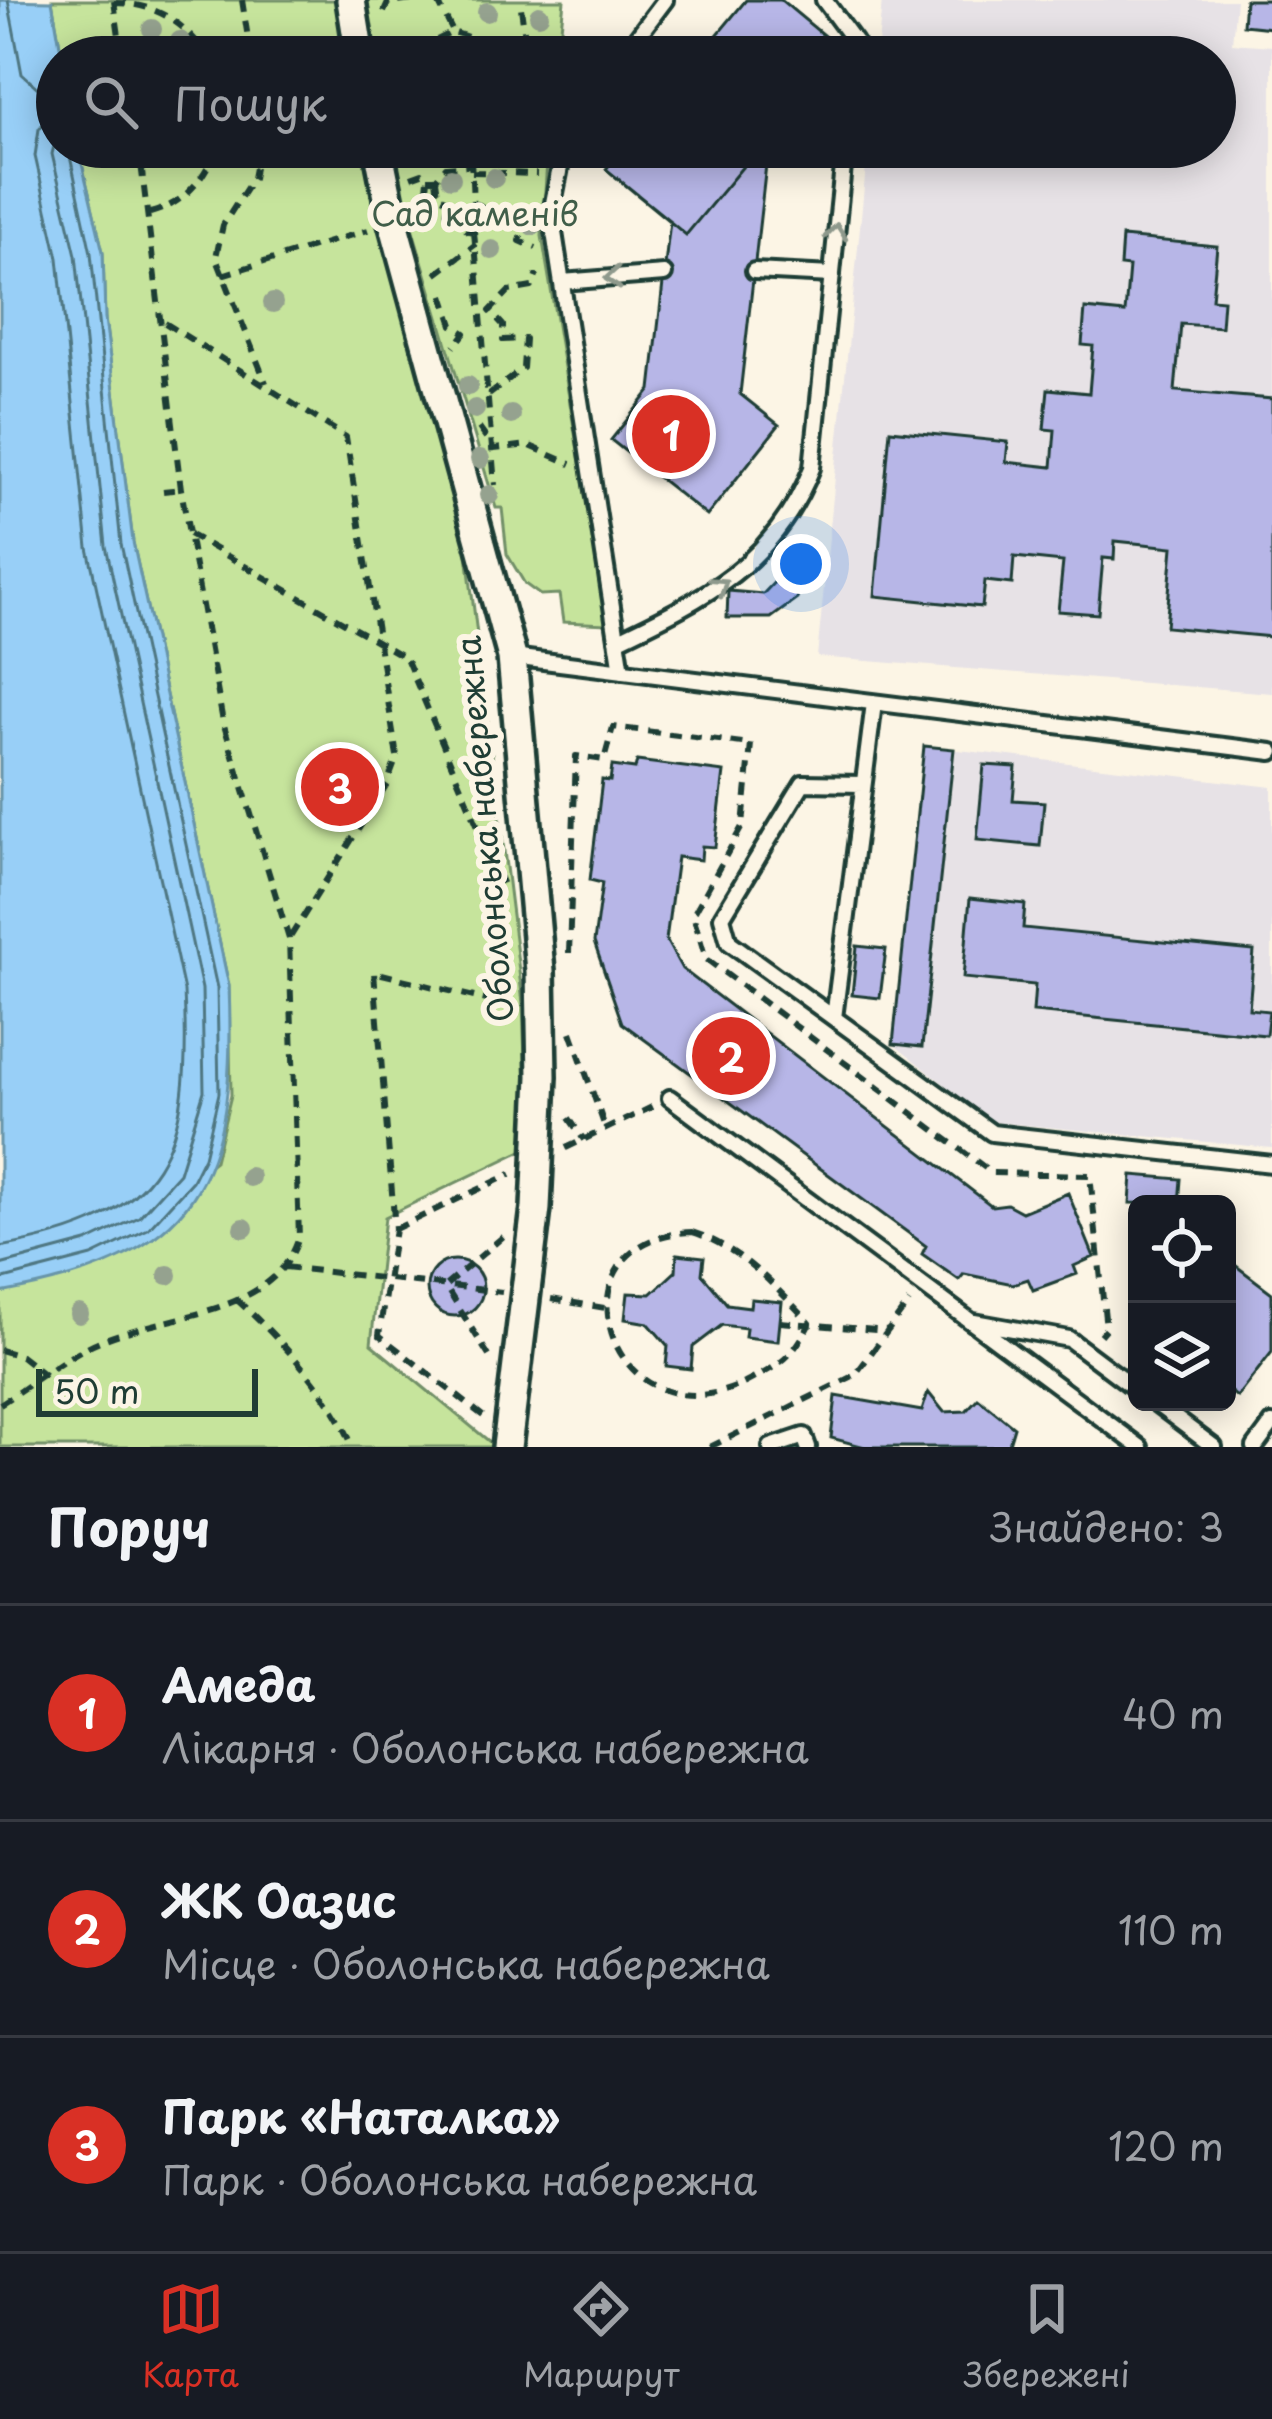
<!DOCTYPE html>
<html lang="uk">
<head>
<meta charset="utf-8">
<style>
	:root { --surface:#171b24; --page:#20242c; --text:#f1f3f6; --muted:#9ea1a6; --line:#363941; --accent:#d93025 }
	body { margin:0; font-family:"Playpen Sans",sans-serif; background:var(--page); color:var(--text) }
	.controls { position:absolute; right:36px; bottom:36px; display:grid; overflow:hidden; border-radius:18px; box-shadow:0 6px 30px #0003 }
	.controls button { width:108px; height:108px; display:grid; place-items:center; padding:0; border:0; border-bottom:3px solid var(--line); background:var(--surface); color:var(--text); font:60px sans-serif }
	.scale { position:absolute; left:36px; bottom:30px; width:222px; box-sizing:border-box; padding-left:12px; border:6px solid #1f3d34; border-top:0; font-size:33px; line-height:42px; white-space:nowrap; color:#1f3d34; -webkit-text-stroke:9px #fcf5e5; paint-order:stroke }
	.you { position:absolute; left:801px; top:564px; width:42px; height:42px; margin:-30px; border:9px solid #fff; border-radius:50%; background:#1a73e8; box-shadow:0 0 0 18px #1a73e833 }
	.badge { display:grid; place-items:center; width:78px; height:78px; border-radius:50%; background:var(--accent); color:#fff; font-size:39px; font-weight:700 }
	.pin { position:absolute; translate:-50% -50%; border:6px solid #fff; box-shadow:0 3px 12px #0006 }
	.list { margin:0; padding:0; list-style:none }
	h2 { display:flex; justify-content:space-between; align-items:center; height:156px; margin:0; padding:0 48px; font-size:51px }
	h2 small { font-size:39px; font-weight:400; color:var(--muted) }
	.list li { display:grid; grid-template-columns:78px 1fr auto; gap:36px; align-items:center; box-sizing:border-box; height:216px; padding:0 48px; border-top:3px solid var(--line) }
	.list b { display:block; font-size:45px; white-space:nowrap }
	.list p { margin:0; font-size:39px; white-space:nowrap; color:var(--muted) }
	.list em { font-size:39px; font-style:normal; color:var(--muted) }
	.icon { flex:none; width:66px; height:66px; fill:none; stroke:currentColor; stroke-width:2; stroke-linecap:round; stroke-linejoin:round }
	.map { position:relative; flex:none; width:1272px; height:1447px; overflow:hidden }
	.search { position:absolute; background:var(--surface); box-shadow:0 6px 30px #0003; left:36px; right:36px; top:36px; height:132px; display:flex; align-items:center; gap:30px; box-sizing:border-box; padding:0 42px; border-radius:66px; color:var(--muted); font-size:45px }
	.sheet { height:804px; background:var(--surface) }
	nav { display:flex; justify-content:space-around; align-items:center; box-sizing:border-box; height:168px; border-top:3px solid var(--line); background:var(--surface); font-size:33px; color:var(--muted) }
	nav a { display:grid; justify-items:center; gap:6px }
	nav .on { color:var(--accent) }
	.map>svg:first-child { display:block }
	.built { fill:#e7e2e6 }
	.green { fill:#c6e49c; stroke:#729068; stroke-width:3 }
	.water { fill:#98cff7; stroke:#6895a9; stroke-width:3 }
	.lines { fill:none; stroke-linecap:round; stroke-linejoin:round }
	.shore { stroke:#4f7782; stroke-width:3 }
	.building { fill:#b7b6e7; stroke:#1f3d34; stroke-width:3 }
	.lane-casing { stroke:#1f3d34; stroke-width:22 }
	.street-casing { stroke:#1f3d34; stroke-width:36 }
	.path { stroke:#1f3d34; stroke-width:6; stroke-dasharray:12 9; stroke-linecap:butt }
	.lane { stroke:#fcf5e5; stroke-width:14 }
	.street { stroke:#fcf5e5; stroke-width:27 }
	.tree { fill:#95a28f }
	.oneway { stroke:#8e998c }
	.labels { text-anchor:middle; stroke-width:12; stroke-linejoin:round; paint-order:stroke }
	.park-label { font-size:33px; fill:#405e49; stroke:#fcf5e5 }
	.street-label { font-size:33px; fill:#1f3d34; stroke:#fcf5e5 }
</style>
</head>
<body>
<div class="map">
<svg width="1272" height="1447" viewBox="0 0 1272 1447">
	<rect width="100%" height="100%" fill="#fcf5e5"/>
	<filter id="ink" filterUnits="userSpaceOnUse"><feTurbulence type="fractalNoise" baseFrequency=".00833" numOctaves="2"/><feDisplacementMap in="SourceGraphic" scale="24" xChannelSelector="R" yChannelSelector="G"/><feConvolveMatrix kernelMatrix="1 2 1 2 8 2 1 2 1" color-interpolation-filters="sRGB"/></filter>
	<g filter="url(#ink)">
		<!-- built -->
		<path class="built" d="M882,0H1236L1232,43L1272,46V693L817,657L868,147H1215V57H877Z
			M924,746L1272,787V1148L992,1122L893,1044Z"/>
		<!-- green -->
		<path class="green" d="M52,0H344L348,23L323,57H62Z
			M363,0H564L558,57H371Z
			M78,147H371L457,474L523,1003L528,1148L385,1217L371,1344L496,1447H0V1293L63,1277L215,1161L231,1095L229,986L133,542L105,319L103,252Z
			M388,147H548L542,236L607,624L563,622L559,594L540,595L525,584L507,554L502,508H496Z"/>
		<!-- water -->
		<path class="water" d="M0,0L52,1L62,57H57V147H78L103,252L105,319L133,542L229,986C237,1178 200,1258 0,1293Z"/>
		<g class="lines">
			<!-- shore -->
			<path class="shore" d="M0,1247C168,1218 192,1151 184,991L88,548L58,258L35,156L39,129L57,105L22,74L8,0
				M0,1265L87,1242L139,1217L179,1173L204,1091L202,989L106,546L76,255L52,154L57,134
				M0,1280L92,1256L148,1229L192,1181L204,1157L219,1093L217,988L121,544L91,253L68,147"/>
		</g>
		<!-- building -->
		<path class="building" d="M746,0H781L840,49L834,57H699Z
			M746,0H781L840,49L834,57H699Z
			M1245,0H1272V28L1243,25Z
			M624,147H759L686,235L606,169Z
			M624,147H768L740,394L779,425L707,516L611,440L651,390L670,221L606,169Z
			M1122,237L1217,246L1212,299L1223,300L1221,327L1181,324L1175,391L1272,399V637L1166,627L1173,547L1115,541L1114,559L1103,558L1098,614L1058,611L1063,562L1014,557L1012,584L985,581L982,607L875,596L890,430L1008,442L1006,462L1052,467L1055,430L1044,429L1048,389L1089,393L1093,346L1082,345L1085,309L1125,313L1129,267L1120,266Z
			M783,551L809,555L797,599L771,618H727L728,591L763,594L780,576Z
			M924,746L954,749L922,1047L893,1044Z
			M637,761L724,772L715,847L702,846L701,860L677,857L666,940L682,969L992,1206L1007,1204L1022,1212L1068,1193L1094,1257L1074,1266L1077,1274L1033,1290L1028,1279L1013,1284L964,1274L959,1280L922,1254L926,1246L622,1023L594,942L602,883L590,880L602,780L610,781L612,766L635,769Z
			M984,765L1016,767L1013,800L1044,802L1040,846L977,840Z
			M970,898L1025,904L1023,928L1254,951L1249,1009L1269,1011L1266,1035L1033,1012L1035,985L963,978Z
			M857,946L886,949L880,998L852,995Z
			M1132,1175L1181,1179L1179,1204L1130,1203Z
			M677,1254L704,1257L702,1274L727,1304L750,1307L751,1299L782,1302L778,1341L745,1337L746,1328L722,1325L693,1347L691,1369L666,1366L668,1346L648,1323L625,1319L628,1293L651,1294L676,1271Z
			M1227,1259L1272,1293V1352L1237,1397L1227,1389Z
			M427 1288a28 28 0 1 1 56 0a28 28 0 1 1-56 0Z
			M928,1392L944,1412L966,1411L978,1398L1014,1427L1008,1447H865L831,1438L836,1396L922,1411Z"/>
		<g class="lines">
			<!-- lane casing -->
			<g class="lane-casing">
				<path id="lane" d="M824,0L855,42L854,57
					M622,57L665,0
					M564,147L551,213L622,671
					M754,271L832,275
					M562,282L664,274
					M617,640C705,598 774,564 812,468L845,147
					M512,657L1272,752
					M863,784L803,783L722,917L729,942L834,1018L874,703
					M834,1018L992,1133L1272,1164
					M670,1098L1140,1447
					M974,1322L1069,1339L1137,1390
					M1154,1402L1214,1447
					M771,1447L804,1436L808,1447
					M1255,1447L1272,1424"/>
			</g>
			<!-- street casing -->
			<g class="street-casing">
				<path id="street" d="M351,0L360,57
					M378,147L393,222L512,657L540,971L542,1076L536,1208L507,1447"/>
			</g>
			<!-- path -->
			<path class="path" d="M242,0L251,57
				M437,0L453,32
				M114,1L122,57
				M114,3C155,3 186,23 208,57
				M384,12L388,3L413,0
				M426,57L433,42L453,32L474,39L484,57
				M490,57L526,45L520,0
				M259,147L253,178L223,225L216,257L266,383
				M455,147L471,158L482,147
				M471,158L473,204
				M472,172L537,174
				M411,177L422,173L428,179L427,189L416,193
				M428,179H436L446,167L471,165
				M436,179L438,195L463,208
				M460 218a14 14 0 1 1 28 0a14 14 0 1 1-28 0Z
				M150,213C183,205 206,178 216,147
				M528,216L520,241L536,248
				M474,231L495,485
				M436,274L476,244
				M222,275L368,230
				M443,295L453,325L465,333L454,347
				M165,323L346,437L397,757L387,784L289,939
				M489,395L523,368L525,339L503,340V325L490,311L509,291L532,287L537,274
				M479,428L494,449L528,445L571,464
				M163,491L181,489
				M189,534L406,658L503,885
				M569,953L576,756L604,760L613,727L751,744L743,825L693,915L706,959L992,1173L1090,1175L1106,1328L1100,1335
				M571,1032L606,1130
				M569,1118L584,1140
				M566,1148L652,1107
				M395,1229L511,1174
				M692,1232C740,1247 776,1287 810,1323C792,1359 779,1365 745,1383C606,1447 546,1237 692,1232Z
				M285,1267L502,1292
				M551,1299L605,1308
				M237,1300C280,1339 331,1393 353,1447
				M780,1322L888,1331
				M0,1350L21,1356L45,1375
				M489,1356L445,1286L505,1235
				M0,1404C28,1386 56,1364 85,1348C150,1313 274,1321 299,1237L289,939L223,722L181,489L139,147
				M483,1416L379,1335L395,1229L374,972L514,1007
				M710,1447L855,1375L909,1302"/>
			<!-- lane -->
			<use href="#lane" class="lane"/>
			<!-- street -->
			<use href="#street" class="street"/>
		</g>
		<!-- trees -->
		<g class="tree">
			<circle cx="487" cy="12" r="10"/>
			<circle cx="539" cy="15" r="10"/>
			<circle cx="152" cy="29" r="10"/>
			<circle cx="180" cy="41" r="10"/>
			<circle cx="451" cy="178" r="10"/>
			<circle cx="494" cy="178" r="10"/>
			<circle cx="453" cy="212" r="10"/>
			<circle cx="533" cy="226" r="10"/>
			<circle cx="492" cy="250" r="10"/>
			<circle cx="273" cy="303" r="10"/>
			<circle cx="468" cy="386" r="10"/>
			<circle cx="475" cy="409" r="10"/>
			<circle cx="511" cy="415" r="10"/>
			<circle cx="480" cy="459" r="10"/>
			<circle cx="489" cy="495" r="10"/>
			<circle cx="250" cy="1177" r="10"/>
			<circle cx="244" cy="1228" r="10"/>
			<circle cx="168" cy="1275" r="10"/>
			<circle cx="79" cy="1314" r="10"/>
		</g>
		<!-- one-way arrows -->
		<defs><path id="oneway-chevron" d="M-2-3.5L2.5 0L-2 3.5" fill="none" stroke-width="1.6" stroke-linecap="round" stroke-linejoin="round" transform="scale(3)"/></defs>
		<g class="oneway">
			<use href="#oneway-chevron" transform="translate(836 232) rotate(-84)"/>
			<use href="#oneway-chevron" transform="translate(613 278) rotate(175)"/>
			<use href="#oneway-chevron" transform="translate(720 585) rotate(-34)"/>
		</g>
	</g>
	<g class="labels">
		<!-- park labels -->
		<g class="park-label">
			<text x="475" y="226">Сад каменів</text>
		</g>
		<!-- street labels -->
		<g class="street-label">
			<text transform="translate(485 829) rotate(-95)" y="12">Оболонська набережна</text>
		</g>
	</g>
</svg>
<div class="controls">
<button><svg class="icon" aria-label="locate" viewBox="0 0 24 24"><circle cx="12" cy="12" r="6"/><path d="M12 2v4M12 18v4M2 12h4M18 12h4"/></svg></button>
<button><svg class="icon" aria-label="layers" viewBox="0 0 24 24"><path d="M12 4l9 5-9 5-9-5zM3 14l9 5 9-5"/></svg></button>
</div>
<div class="scale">50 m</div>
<div class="you"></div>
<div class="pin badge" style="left:671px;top:434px">1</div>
<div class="pin badge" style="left:731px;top:1056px">2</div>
<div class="pin badge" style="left:340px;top:787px">3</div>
<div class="search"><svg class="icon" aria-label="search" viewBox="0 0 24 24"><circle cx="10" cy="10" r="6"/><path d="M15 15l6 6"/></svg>Пошук</div>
</div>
<section class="sheet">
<h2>Поруч<small>Знайдено: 3</small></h2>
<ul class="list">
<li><span class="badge">1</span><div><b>Амеда</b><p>Лікарня · Оболонська набережна</p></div><em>40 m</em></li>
<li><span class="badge">2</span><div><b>ЖК Оазис</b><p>Місце · Оболонська набережна</p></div><em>110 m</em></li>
<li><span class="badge">3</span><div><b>Парк «Наталка»</b><p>Парк · Оболонська набережна</p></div><em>120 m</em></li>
</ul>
</section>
<nav>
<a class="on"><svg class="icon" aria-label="map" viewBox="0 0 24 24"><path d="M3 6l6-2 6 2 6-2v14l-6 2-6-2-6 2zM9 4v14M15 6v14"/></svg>Карта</a>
<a><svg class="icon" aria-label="directions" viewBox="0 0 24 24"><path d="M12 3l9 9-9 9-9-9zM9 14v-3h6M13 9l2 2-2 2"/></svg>Маршрут</a>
<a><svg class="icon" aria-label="saved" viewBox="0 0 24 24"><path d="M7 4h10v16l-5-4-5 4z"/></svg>Збережені</a>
</nav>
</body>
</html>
